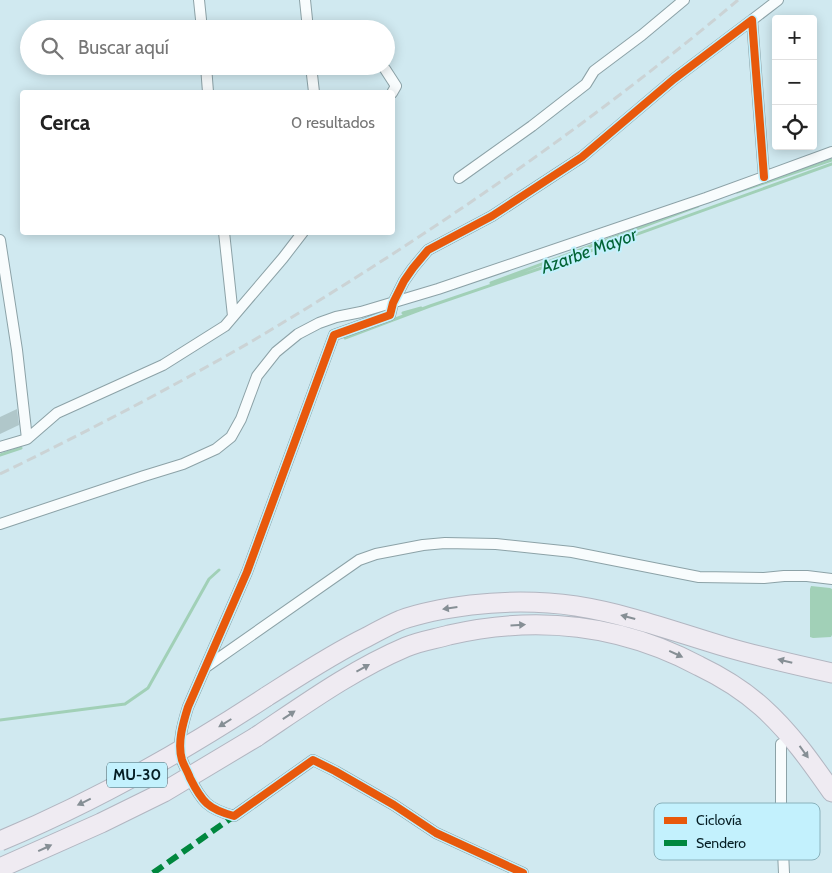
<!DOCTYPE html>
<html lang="es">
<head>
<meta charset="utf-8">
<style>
	:root { --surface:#fff; --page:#f2f2f2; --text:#222; --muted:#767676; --line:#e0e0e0 }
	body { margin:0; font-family:Cabin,sans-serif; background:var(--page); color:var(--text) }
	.controls { position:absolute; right:15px; top:15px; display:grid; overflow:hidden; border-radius:5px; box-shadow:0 2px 12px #0003 }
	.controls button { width:45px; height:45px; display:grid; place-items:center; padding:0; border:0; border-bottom:1px solid var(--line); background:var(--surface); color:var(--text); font:25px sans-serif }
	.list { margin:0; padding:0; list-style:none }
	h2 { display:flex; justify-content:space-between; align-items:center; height:65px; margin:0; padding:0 20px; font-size:21px }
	h2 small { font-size:16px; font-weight:400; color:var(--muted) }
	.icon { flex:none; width:28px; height:28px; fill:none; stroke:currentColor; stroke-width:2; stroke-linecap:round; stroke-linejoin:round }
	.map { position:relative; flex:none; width:832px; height:873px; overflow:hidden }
	.search { position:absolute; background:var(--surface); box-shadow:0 2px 12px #0003; left:20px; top:20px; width:375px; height:55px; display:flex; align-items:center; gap:12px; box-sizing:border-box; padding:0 18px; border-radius:28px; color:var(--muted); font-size:19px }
	.panel { position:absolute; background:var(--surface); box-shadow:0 2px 12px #0003; left:20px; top:90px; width:375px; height:145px; border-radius:5px }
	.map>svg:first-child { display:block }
	.water { fill:#a1d0b7 }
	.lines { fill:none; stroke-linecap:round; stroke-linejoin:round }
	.stream { stroke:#a1d0b7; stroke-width:3 }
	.building { fill:#b0c7ca }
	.minor-casing { stroke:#8ca2a7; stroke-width:12 }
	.motorway-casing { stroke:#b2b6c1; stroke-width:21 }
	.minor { stroke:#f8fcfd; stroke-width:10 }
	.motorway { stroke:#efebf2; stroke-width:19 }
	.rail { stroke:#cbd3d5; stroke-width:3; stroke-dasharray:10 5; stroke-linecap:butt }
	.motorway-bridge-casing { stroke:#b2b6c1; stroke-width:21; stroke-linecap:butt }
	.motorway-bridge { stroke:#efebf2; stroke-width:19 }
	.quiet { stroke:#00873e; stroke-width:6; stroke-dasharray:12 6; stroke-linecap:butt }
	.cycleway-casing { stroke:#c3f1fd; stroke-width:11 }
	.cycleway { stroke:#e8590c; stroke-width:8 }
	.oneway { fill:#868f95 }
	.labels { text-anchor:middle; stroke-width:4; stroke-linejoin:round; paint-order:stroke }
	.shield { fill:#c3f1fd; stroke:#3f5d65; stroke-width:1 }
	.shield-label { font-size:15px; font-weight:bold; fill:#061e24 }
	.water-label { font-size:18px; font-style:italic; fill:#026436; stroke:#c3f1fd }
	.key { fill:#c3f1fd; stroke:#8ab2bc; stroke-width:1 }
	.key-label { font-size:14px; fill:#061e24 }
</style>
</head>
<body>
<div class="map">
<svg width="832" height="873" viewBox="0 0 832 873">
	<rect width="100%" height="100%" fill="#d0e9f0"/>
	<!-- water -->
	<path class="water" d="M811,586L830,588L832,589V635L831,637L813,638L810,637V589Z"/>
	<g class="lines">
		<!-- stream -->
		<path class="stream" d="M737,192L832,160
			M491,283L698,206
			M403,313L421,308
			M345,338L430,306L568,259L832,164
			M0,455L21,448
			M0,720L125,704L148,688L209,579L219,570"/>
	</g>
	<!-- building -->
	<path class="building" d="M17,409L19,425L0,434V417Z"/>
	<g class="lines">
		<!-- minor casing -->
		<g class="minor-casing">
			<path id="minor" d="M199,0L202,29
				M305,0L308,29
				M752,20L778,0
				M206,66L208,92
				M311,66L314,92
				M385,69L396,86L392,93
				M459,178L532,126L586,84L594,71L642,35L684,0
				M224,232L233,316
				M0,240L17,350L27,439
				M0,447L27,439L57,413L163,365L225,326L283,258L303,232
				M0,524L144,476L183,464L216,449L231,437L241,419L257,376L276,352L298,334L319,323L336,317L361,312L438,289L706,198L832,152
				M206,667L359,560L376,554L423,545L445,543L496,544L572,552L699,577L764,578L784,576H807L832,579
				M781,744V807L784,873
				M523,873L436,833L394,805L335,771L313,760L234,816C208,809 202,802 190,778C188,772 184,766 182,760C177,743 183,723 188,707L247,572L334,335L390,315L393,303L404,281L413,268L428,250L492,216L582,157L674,79L752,20L764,177"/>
		</g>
		<!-- motorway casing -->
		<g class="motorway-casing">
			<path id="motorway" d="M266,697C299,676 332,654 367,637C378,631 389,625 401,620C423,612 447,608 471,605C506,601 541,601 576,606C627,614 676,632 726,647C760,657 796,665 832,673
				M256,737C304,705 352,670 406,647C420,641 435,639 449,635C536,615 620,624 699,666C722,677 743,690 762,707C790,732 811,762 832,792"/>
		</g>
		<!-- minor -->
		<use href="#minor" class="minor"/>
		<!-- motorway -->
		<use href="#motorway" class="motorway"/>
		<!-- rail -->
		<path class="rail" d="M0,474C86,432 171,388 254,340C422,240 589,126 738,0"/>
		<!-- motorway-bridge casing -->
		<g class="motorway-bridge-casing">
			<path id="motorway-bridge" d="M0,841C94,802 182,752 266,697
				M0,868L101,823L164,792L256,737"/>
		</g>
		<!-- motorway-bridge -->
		<use href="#motorway-bridge" class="motorway-bridge"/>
		<!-- quiet -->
		<path class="quiet" d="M153,873L234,816"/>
		<!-- cycleway casing -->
		<g class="cycleway-casing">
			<path id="cycleway" d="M523,873L436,833L394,805L335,771L313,760L234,816C208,809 202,802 190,778C188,772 184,766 182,760C177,743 183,723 188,707L247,572L334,335L390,315L393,303L404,281L413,268L428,250L492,216L582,157L674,79L752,20L764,177"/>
		</g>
		<!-- cycleway -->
		<use href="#cycleway" class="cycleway"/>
	</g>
	<!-- one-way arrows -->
	<defs><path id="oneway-solid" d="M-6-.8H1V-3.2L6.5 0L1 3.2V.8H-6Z" transform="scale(1.25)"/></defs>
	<g class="oneway">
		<use href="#oneway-solid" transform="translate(450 608) rotate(172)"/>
		<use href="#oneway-solid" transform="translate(628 617) rotate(-165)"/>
		<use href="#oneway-solid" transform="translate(518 625) rotate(-3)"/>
		<use href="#oneway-solid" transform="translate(676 654) rotate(25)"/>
		<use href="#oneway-solid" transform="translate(785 661) rotate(-166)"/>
		<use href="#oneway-solid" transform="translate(363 668) rotate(-29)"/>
		<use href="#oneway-solid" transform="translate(289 715) rotate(-34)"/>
		<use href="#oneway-solid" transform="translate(225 723) rotate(148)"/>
		<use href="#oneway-solid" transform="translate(804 752) rotate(54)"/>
		<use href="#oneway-solid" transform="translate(84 802) rotate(154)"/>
		<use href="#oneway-solid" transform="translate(45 848) rotate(-25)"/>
	</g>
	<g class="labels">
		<!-- shield labels -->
		<rect class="shield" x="107" y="762.5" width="60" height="25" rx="4"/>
		<g class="shield-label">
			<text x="137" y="780">MU-30</text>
		</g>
		<!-- water labels -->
		<g class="water-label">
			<text transform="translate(589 251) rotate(-20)" y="6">Azarbe Mayor</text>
		</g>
	</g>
	<!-- legend -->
	<rect x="654" y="803" width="166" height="57" rx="8" class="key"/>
	<rect x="664" y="817" width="23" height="7" fill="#e8590c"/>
	<rect x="664" y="840" width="23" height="6" fill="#00873e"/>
	<g class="key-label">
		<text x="696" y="825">Ciclovía</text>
		<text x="696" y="848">Sendero</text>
	</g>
</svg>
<div class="controls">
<button>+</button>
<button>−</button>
<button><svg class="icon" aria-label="locate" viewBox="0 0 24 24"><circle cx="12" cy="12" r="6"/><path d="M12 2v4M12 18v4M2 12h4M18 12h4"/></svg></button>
</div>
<div class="search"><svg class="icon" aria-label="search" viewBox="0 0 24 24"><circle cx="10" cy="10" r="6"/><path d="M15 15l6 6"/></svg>Buscar aquí</div>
<section class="panel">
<h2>Cerca<small>0 resultados</small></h2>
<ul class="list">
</ul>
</section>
</div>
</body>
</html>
